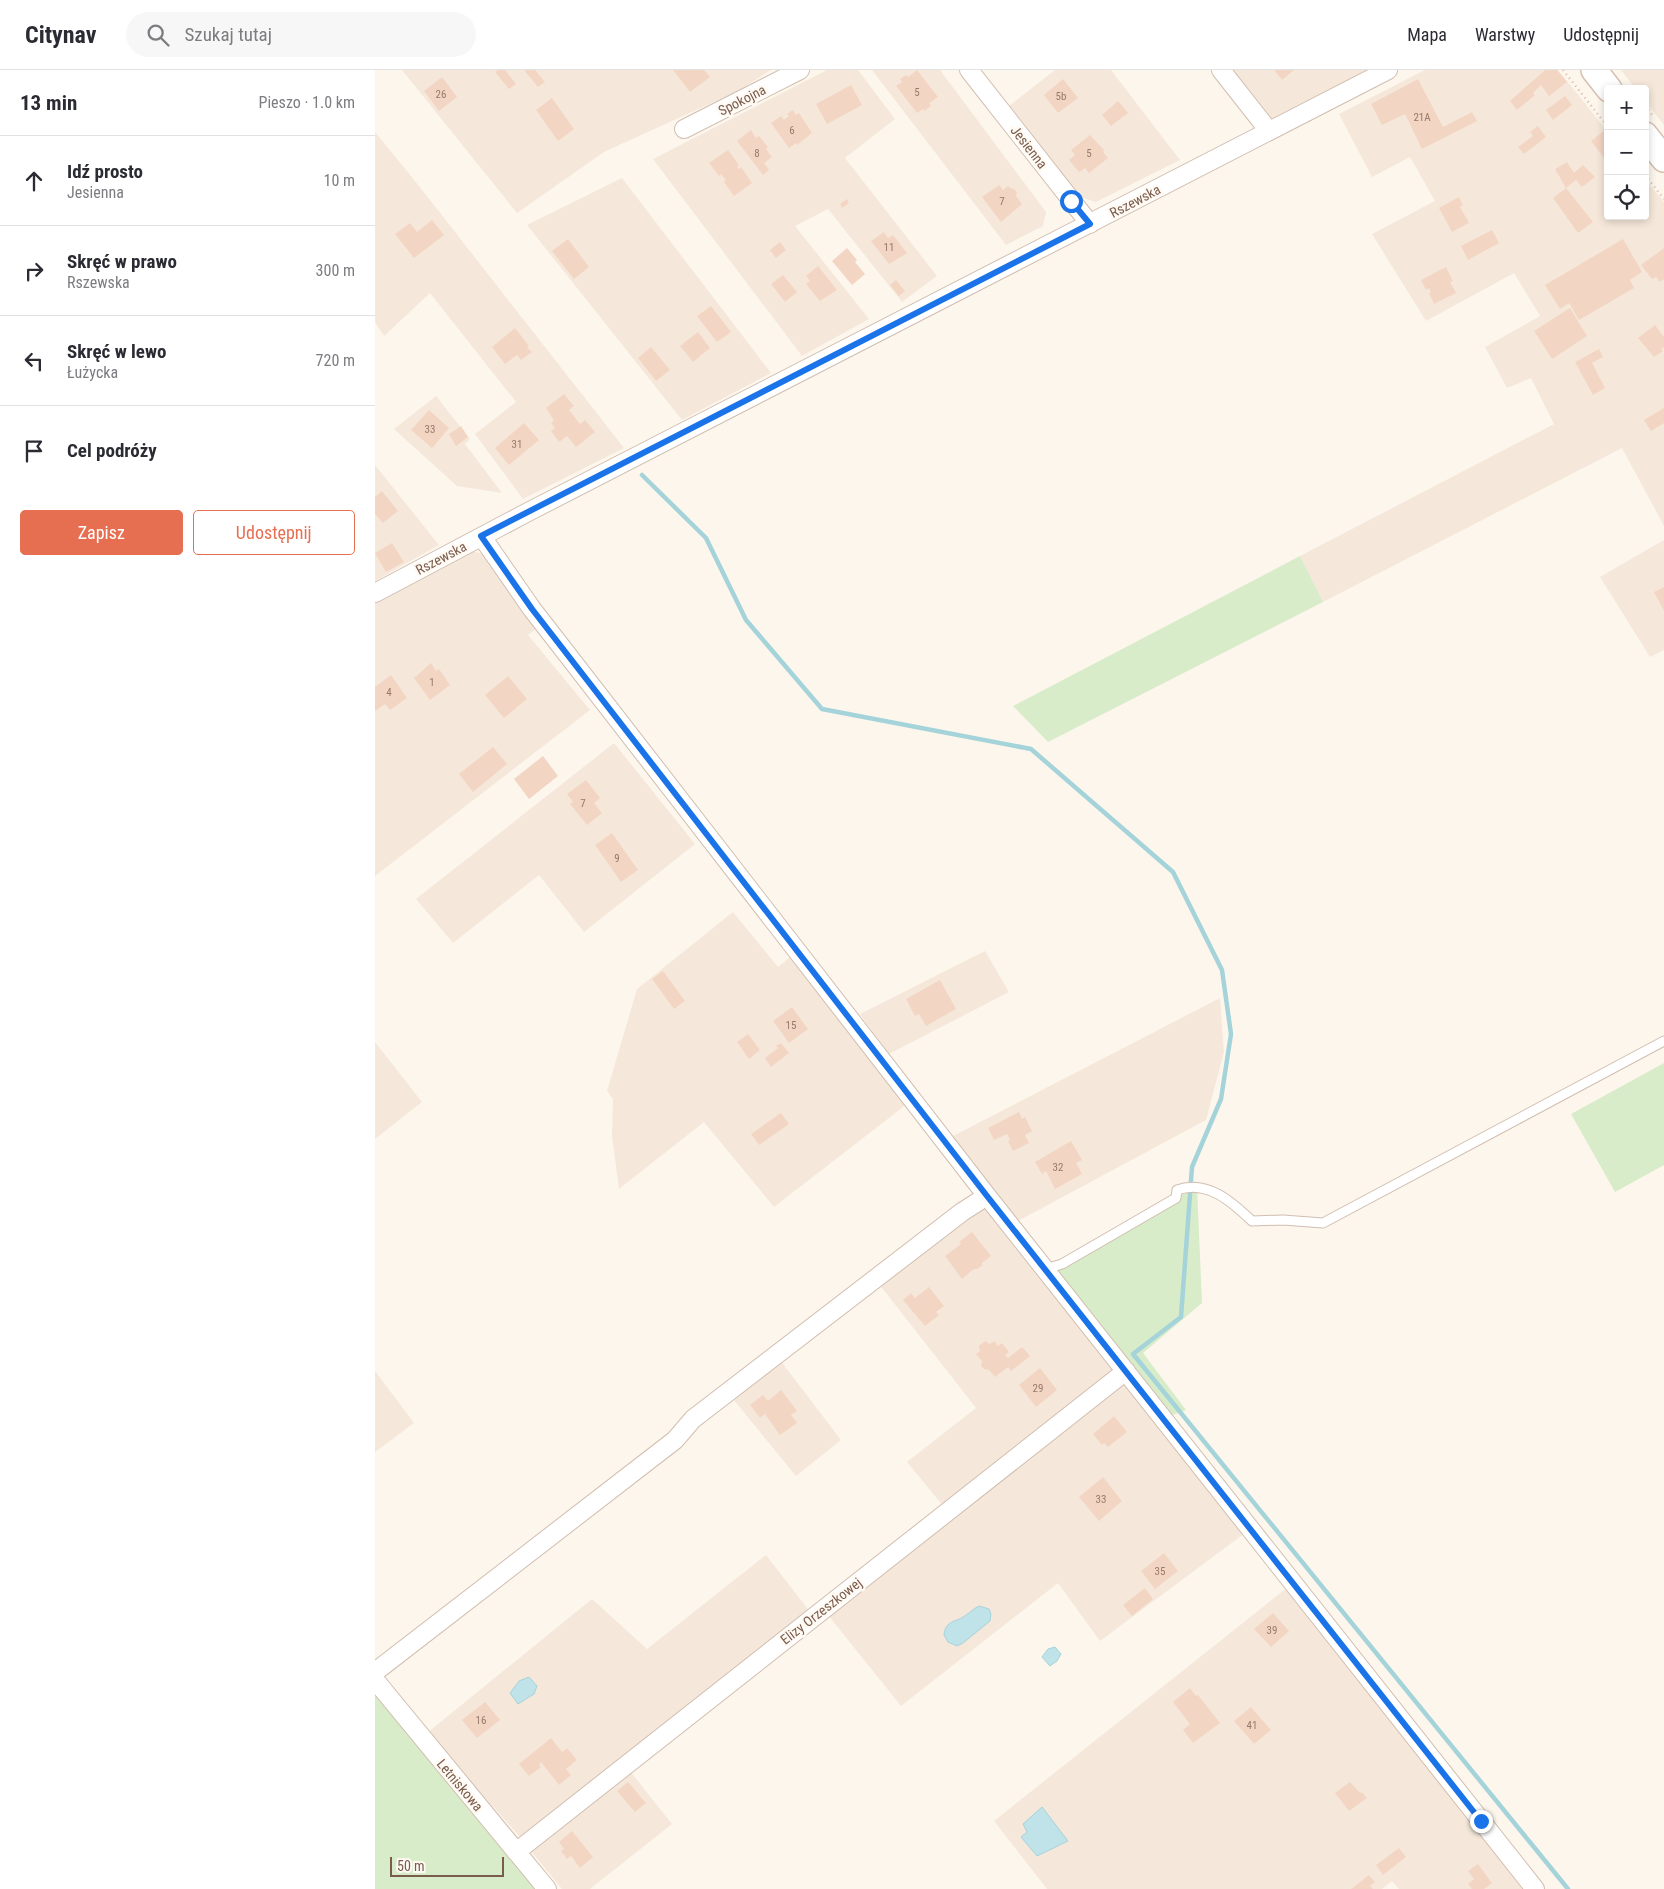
<!DOCTYPE html>
<html lang="pl">
<head>
<meta charset="utf-8">
<style>
	:root { --surface:#fff; --page:#f7f7f7; --text:#2b2b33; --muted:#7c7c81; --line:#e1e1e2; --accent:#e76f51 }
	body { margin:0; font-family:"Roboto Condensed",sans-serif; background:var(--page); color:var(--text) }
	.controls { position:absolute; right:15px; top:15px; display:grid; overflow:hidden; border-radius:5px; box-shadow:0 2px 8px #0003 }
	.controls button { width:45px; height:45px; display:grid; place-items:center; padding:0; border:0; border-bottom:1px solid var(--line); background:var(--surface); color:var(--text); font:25px sans-serif }
	.scale { position:absolute; left:15px; bottom:12px; width:114px; box-sizing:border-box; padding-left:5px; border:2px solid #7a5c4d; border-top:0; font-size:14px; line-height:18px; white-space:nowrap; color:#7a5c4d; -webkit-text-stroke:4px #fffaf3; paint-order:stroke }
	.stop { position:absolute; width:15px; height:15px; margin:-11px; border:4px solid #1a73e8; border-radius:50%; background:#fff }
	.stop.end { background:#1a73e8; border-color:#fff; box-shadow:0 1px 5px #0008 }
	.list { margin:0; padding:0; list-style:none }
	h2 { display:flex; justify-content:space-between; align-items:center; height:65px; margin:0; padding:0 20px; font-size:21px }
	h2 small { font-size:16px; font-weight:400; color:var(--muted) }
	.list li { display:grid; grid-template-columns:32px 1fr auto; gap:15px; align-items:center; box-sizing:border-box; height:90px; padding:0 20px; border-top:1px solid var(--line) }
	.list b { display:block; font-size:19px; white-space:nowrap }
	.list p { margin:0; font-size:16px; white-space:nowrap; color:var(--muted) }
	.list em { font-size:16px; font-style:normal; color:var(--muted) }
	.actions { display:flex; gap:10px; padding:15px 20px }
	.actions a { flex:1; padding:11px 0; border:1px solid var(--accent); border-radius:5px; text-align:center; font-size:18px; color:var(--accent) }
	.actions .main { background:var(--accent); color:#fff }
	.icon { flex:none; width:28px; height:28px; fill:none; stroke:currentColor; stroke-width:2; stroke-linecap:round; stroke-linejoin:round }
	.map { position:relative; flex:none; width:1289px; height:1819px; overflow:hidden }
	header { display:flex; align-items:center; gap:30px; box-sizing:border-box; height:70px; padding:0 25px; background:var(--surface); border-bottom:1px solid var(--line) }
	header strong { font-size:24px }
	nav { display:flex; gap:28px; margin-inline-start:auto; font-size:18px }
	.search { width:350px; height:45px; background:var(--page); display:flex; align-items:center; gap:12px; box-sizing:border-box; padding:0 18px; border-radius:28px; color:var(--muted); font-size:19px }
	main { display:flex }
	aside { flex:1; background:var(--surface) }
	.map>svg:first-child { display:block }
	.residential { fill:#f5e8da }
	.green { fill:#d8ecc9 }
	.water { fill:#bfe3e8; stroke:#a5d3da }
	.lines { fill:none; stroke-linecap:round; stroke-linejoin:round }
	.stream { stroke:#a5d3da; stroke-width:4.5 }
	.building { fill:#f3d5c3 }
	.lane-casing { stroke:#d1beb0; stroke-width:11 }
	.street-casing { stroke:#d1beb0; stroke-width:20 }
	.secondary-casing { stroke:#d6c0b0; stroke-width:28 }
	.path { stroke:#d9b8a5; stroke-width:2.5; stroke-dasharray:1 4; stroke-linecap:butt }
	.lane { stroke:#fff; stroke-width:9 }
	.street { stroke:#fff; stroke-width:18 }
	.secondary { stroke:#fff; stroke-width:25 }
	.route { stroke:#1a73e8; stroke-width:6 }
	.labels { text-anchor:middle; stroke-width:5; stroke-linejoin:round; paint-order:stroke }
	.number-label { font-size:11px; fill:#987a6a }
	.street-label { font-size:14px; fill:#7a5c4d; stroke:#fffaf3 }
</style>
</head>
<body>
<header>
<strong>Citynav</strong>
<div class="search"><svg class="icon" aria-label="search" viewBox="0 0 24 24"><circle cx="10" cy="10" r="6"/><path d="M15 15l6 6"/></svg>Szukaj tutaj</div>
<nav><a>Mapa</a><a>Warstwy</a><a>Udostępnij</a></nav>
</header>
<main>
<aside>
<h2>13 min<small>Pieszo · 1.0 km</small></h2>
<ul class="list">
<li><svg class="icon" aria-label="ahead" viewBox="0 0 24 24"><path d="M12 20V5M6 11l6-6 6 6"/></svg><div><b>Idź prosto</b><p>Jesienna</p></div><em>10 m</em></li>
<li><svg class="icon" aria-label="right" viewBox="0 0 24 24"><path d="M7 20v-9h11M14 6l5 5-5 5"/></svg><div><b>Skręć w prawo</b><p>Rszewska</p></div><em>300 m</em></li>
<li><svg class="icon" aria-label="left" viewBox="0 0 24 24"><path d="M17 20v-9H6M10 6l-5 5 5 5"/></svg><div><b>Skręć w lewo</b><p>Łużycka</p></div><em>720 m</em></li>
<li><svg class="icon" aria-label="arrive" viewBox="0 0 24 24"><path d="M6 21V4h12l-3 4 3 4H6"/></svg><div><b>Cel podróży</b></div></li>
</ul>
<div class="actions"><a class="main">Zapisz</a><a>Udostępnij</a></div>
</aside>
<div class="map">
<svg width="1289" height="1819" viewBox="0 0 1289 1819">
	<rect width="100%" height="100%" fill="#fdf6ec"/>
	<!-- residential -->
	<path class="residential" d="M27,0H396L363,21L229,82L142,143Z
		M452,0H483L520,49L470,88L562,206L527,232L453,139L420,156L494,249L427,286L278,89Z
		M497,0H565L671,142L668,156L631,175Z
		M680,0H736L805,90L721,132L705,127L634,36Z
		M857,0H993L896,50Z
		M1050,0H1183L1233,62V146H1270V109L1289,132V456L1247,378L948,532L925,486L1179,354L1156,308L1132,318L1110,277L1165,246L1139,203L1051,251L997,164L1060,131L1035,87L997,107L964,44Z
		M1246,0H1289V55L1270,31V19H1261Z
		M0,62L44,116L249,378L148,429L100,364L141,332L55,223L9,266L0,252Z
		M247,108L396,303L307,350L152,155Z
		M61,326L95,369L90,374L127,423L82,416L19,359Z
		M0,395L64,475L0,511Z
		M1289,470V580L1275,587L1225,507Z
		M96,481L108,484L162,558L153,565L215,640L0,806V533Z
		M239,673L320,774L209,862L164,805L78,873L41,829Z
		M358,842L403,897L416,886L532,1034L399,1137L329,1052L244,1119L237,1066L238,1029L232,1021L262,919Z
		M610,881L634,922L514,984L485,944Z
		M845,928L849,982L831,1050L643,1151L576,1067Z
		M0,972L47,1032L0,1069Z
		M608,1131L741,1303L569,1437L532,1392L601,1338L504,1214Z
		M405,1290L466,1370L421,1406L358,1329Z
		M0,1301L39,1353L0,1382Z
		M749,1312L870,1463L725,1571L683,1513L526,1636L453,1545Z
		M391,1485L435,1542L146,1768L52,1663L217,1529L272,1579Z
		M913,1517L1147,1819H1024L1017,1811L1007,1819H672L619,1751Z
		M254,1700L297,1754L215,1819H187L155,1780Z"/>
	<!-- green -->
	<path class="green" d="M925,486L948,532L673,672L638,636Z
		M1289,993V1095L1240,1122L1196,1044Z
		M822,1116L827,1233L768,1283L811,1340L795,1346L678,1199Z
		M0,1620L163,1819H0Z"/>
	<!-- water -->
	<path class="water" d="M604,1536L614,1539L616,1544L615,1551L588,1573L582,1576L573,1572L569,1565C571,1549 581,1553 591,1545C596,1542 598,1539 604,1536Z
		M680,1577L686,1584L682,1591L675,1596L667,1587L673,1579Z
		M154,1607L162,1616L159,1624L143,1634L135,1623L144,1611Z
		M667,1737L693,1771L662,1786L646,1767L652,1762L648,1754Z"/>
	<g class="lines">
		<!-- stream -->
		<path class="stream" d="M267,405L331,468L371,550L447,639L656,679L798,802L847,900L856,964L846,1029L817,1097L806,1247L758,1284L1193,1819"/>
	</g>
	<!-- building -->
	<path class="building" d="M123,0H130L141,14L134,19L120,2Z
		M149,0H160L170,12L163,17Z
		M298,0H329L335,7L315,22Z
		M542,0L563,27L554,33L556,36L549,41L548,39L542,43L521,16L527,12L525,9L531,5L533,7Z
		M901,0H919L907,10L900,1Z
		M1170,0H1182L1192,12L1174,26L1166,15L1158,23L1160,25L1142,40L1135,31Z
		M67,7L82,27L64,41L49,21Z
		M688,9L703,28L683,43L669,25Z
		M1043,9L1068,57L1097,42L1102,51L1047,79L1030,44L1007,55L996,34Z
		M476,15L487,35L452,54L441,34Z
		M1190,26L1197,35L1178,50L1171,40Z
		M177,28L199,59L183,71L161,40Z
		M743,31L753,43L736,56L727,45Z
		M418,40L421,45L424,43L437,63L422,75L421,73L414,78L396,53L406,46L409,50L414,46L412,44Z
		M1163,56L1171,67L1149,84L1143,77L1158,66L1155,62Z
		M376,60L381,68L384,66L393,77L391,79L397,87L389,93L394,100L388,105L362,71Z
		M1230,60L1233,64V85L1229,88L1216,71Z
		M715,65L729,80L728,82L733,88L714,103L710,98L704,102L694,90L700,85L696,80Z
		M353,80L364,95L362,97L364,99L366,97L377,113L359,126L349,112L351,110L346,104L344,106L334,93Z
		M1192,92L1199,103L1208,95L1220,107L1207,117L1201,110L1191,118L1180,99Z
		M624,115L628,120L633,116L635,118L639,119L642,122L641,126L647,134L626,152L607,127Z
		M1191,118L1218,152L1203,163L1178,128Z
		M1084,127L1088,135L1085,137L1094,153L1077,162L1064,138Z
		M472,129L474,133L467,138L465,134Z
		M57,150L69,165L39,188L20,164L35,153L42,162Z
		M1117,160L1124,173L1093,190L1086,176Z
		M509,162L513,168L518,165L532,183L514,194L496,171Z
		M193,169L214,197L199,209L177,181Z
		M1248,169L1267,202L1255,210L1259,218L1204,250L1194,233L1185,239L1170,215Z
		M405,172L411,180L401,188L395,180Z
		M472,178L482,190L480,192L490,204L477,215L457,191Z
		M1289,178V209L1285,212L1281,207L1277,209L1266,195Z
		M443,196L462,220L445,231L431,214L435,211L431,206Z
		M1071,197L1078,211L1075,212L1081,223L1059,234L1054,223L1056,222L1054,218L1051,220L1046,210Z
		M408,205L422,222L410,232L396,214Z
		M521,210L530,221L524,226L515,215Z
		M336,236L356,262L342,272L322,246Z
		M1195,238L1212,266L1177,289L1159,261Z
		M1280,255L1289,267V277L1286,279L1288,281L1279,287L1263,268Z
		M140,258L154,276L152,277L157,282L146,290L142,285L130,294L117,277Z
		M323,262L335,278L318,292L305,276Z
		M276,277L295,300L281,311L263,288Z
		M1224,279L1228,287L1217,293L1230,318L1218,325L1200,292Z
		M189,324L199,336L194,340L205,354L210,350L220,362L201,377L192,366L184,372L176,361L180,358L176,353L179,350L171,338Z
		M1289,338V353L1276,361L1269,350Z
		M54,340L74,358L57,378L36,360Z
		M149,353L164,370L134,395L120,378Z
		M86,356L93,367L81,376L74,364Z
		M7,421L23,441L8,453L0,444V427Z
		M17,473L29,492L11,502L0,483Z
		M1289,517V541L1279,522Z
		M56,593L61,601L64,599L75,615L55,630L39,608Z
		M16,605L32,628L15,640L10,634L0,641V617Z
		M133,606L152,629L129,648L110,625Z
		M118,677L132,694L98,722L84,704Z
		M168,686L183,706L154,729L139,709Z
		M211,710L225,728L219,733L227,743L212,755L195,734L198,732L192,724Z
		M237,763L263,800L246,812L220,775Z
		M288,901L310,931L299,939L277,909Z
		M565,910L581,939L551,956L544,944L540,946L531,929Z
		M417,937L433,959L414,973L398,951Z
		M373,964L385,980L374,989L362,972Z
		M406,973L414,983L396,997L390,988L403,978L401,976Z
		M644,1042L647,1049L650,1047L657,1061L650,1065L654,1073L638,1081L633,1071L635,1070L632,1064L619,1070L613,1058Z
		M406,1043L414,1054L384,1075L376,1064Z
		M696,1071L707,1090L701,1093L707,1104L680,1119L671,1101L667,1104L660,1092Z
		M597,1162L616,1186L607,1193V1196L602,1199H599L587,1209L570,1186L586,1174L584,1172Z
		M554,1217L569,1236L561,1242L564,1245L550,1256L528,1230L536,1223L540,1228Z
		M610,1271L615,1274L619,1271L623,1276L627,1273L634,1282L630,1285L633,1288L647,1277L655,1286L636,1301L633,1297L620,1307L614,1300L609,1299L606,1296L607,1291L601,1284L605,1281L604,1276Z
		M665,1298L682,1320L661,1337L644,1315Z
		M406,1320L422,1341L416,1345L422,1353L405,1365L390,1344L385,1348L375,1335L388,1325L393,1331Z
		M739,1346L752,1362L733,1377L729,1373L727,1375L718,1364Z
		M728,1407L747,1431L724,1451L704,1427Z
		M789,1483L803,1501L780,1519L766,1501Z
		M770,1518L778,1529L757,1546L748,1535Z
		M898,1543L914,1561L896,1577L879,1559Z
		M815,1618L821,1626L823,1625L845,1653L818,1673L808,1660L815,1654L798,1632Z
		M110,1632L125,1650L102,1668L87,1650Z
		M876,1637L896,1660L879,1674L859,1651Z
		M176,1668L187,1682L192,1678L202,1690L191,1699L196,1705L184,1715L166,1692L164,1695L166,1697L154,1706L144,1694Z
		M253,1712L271,1733L260,1742L242,1721Z
		M975,1712L985,1723L987,1722L992,1728L974,1741L960,1723Z
		M197,1761L218,1787L205,1798L196,1786L192,1789L186,1781L189,1779L184,1772Z
		M1024,1778L1031,1787L1008,1805L1001,1795Z
		M1103,1794L1117,1813L1109,1819H1097L1093,1814L1099,1809L1093,1801Z
		M994,1805L1000,1812L995,1816L998,1819H976Z"/>
	<g class="lines">
		<!-- lane casing -->
		<g class="lane-casing">
			<path id="lane" d="M670,1199L687,1194L801,1128L802,1120C832,1109 857,1132 877,1151L908,1150L948,1153L1289,971"/>
		</g>
		<!-- street casing -->
		<g class="street-casing">
			<path id="street" d="M594,0L715,154
				M846,0L894,61
				M309,59L425,0
				M107,467L157,539L612,1126L1160,1819
				M0,523L153,442L1013,0
				M0,1602L300,1370L318,1349L587,1142L612,1126
				M0,1610L172,1819
				M141,1782L751,1301"/>
		</g>
		<!-- secondary casing -->
		<g class="secondary-casing">
			<path id="secondary" d="M1219,0L1234,19
				M1270,65L1289,89"/>
		</g>
		<!-- path -->
		<path class="path" d="M1188,0L1233,57
			M1270,36L1279,47
			M1270,105L1289,129"/>
		<!-- lane -->
		<use href="#lane" class="lane"/>
		<!-- street -->
		<use href="#street" class="street"/>
		<!-- secondary -->
		<use href="#secondary" class="secondary"/>
	</g>
	<g class="lines">
		<!-- route -->
		<path class="route" d="M696,131L715,154L106,466L157,539L612,1126L1106,1751"/>
	</g>
	<g class="labels">
		<!-- number labels -->
		<g class="number-label">
			<text x="542" y="26">5</text>
			<text x="66" y="28">26</text>
			<text x="686" y="30">5b</text>
			<text x="1047" y="51">21A</text>
			<text x="417" y="64">6</text>
			<text x="382" y="87">8</text>
			<text x="714" y="87">5</text>
			<text x="627" y="135">7</text>
			<text x="514" y="181">11</text>
			<text x="55" y="363">33</text>
			<text x="142" y="378">31</text>
			<text x="57" y="616">1</text>
			<text x="14" y="626">4</text>
			<text x="208" y="737">7</text>
			<text x="242" y="792">9</text>
			<text x="416" y="959">15</text>
			<text x="683" y="1101">32</text>
			<text x="663" y="1322">29</text>
			<text x="726" y="1433">33</text>
			<text x="785" y="1505">35</text>
			<text x="897" y="1564">39</text>
			<text x="106" y="1654">16</text>
			<text x="877" y="1659">41</text>
		</g>
		<!-- street labels -->
		<g class="street-label">
			<text transform="translate(367 30) rotate(-27)" y="5">Spokojna</text>
			<text transform="translate(654 77) rotate(52)" y="5">Jesienna</text>
			<text transform="translate(760 131) rotate(-28)" y="5">Rszewska</text>
			<text transform="translate(66 488) rotate(-28)" y="5">Rszewska</text>
			<text transform="translate(446 1541) rotate(-38)" y="5">Elizy Orzeszkowej</text>
			<text transform="translate(85 1715) rotate(50)" y="5">Letniskowa</text>
		</g>
	</g>
</svg>
<div class="controls">
<button>+</button>
<button>−</button>
<button><svg class="icon" aria-label="locate" viewBox="0 0 24 24"><circle cx="12" cy="12" r="6"/><path d="M12 2v4M12 18v4M2 12h4M18 12h4"/></svg></button>
</div>
<div class="scale">50 m</div>
<div class="stop" style="left:696px;top:131px"></div>
<div class="stop end" style="left:1106px;top:1751px"></div>
</div>
</main>
</body>
</html>
